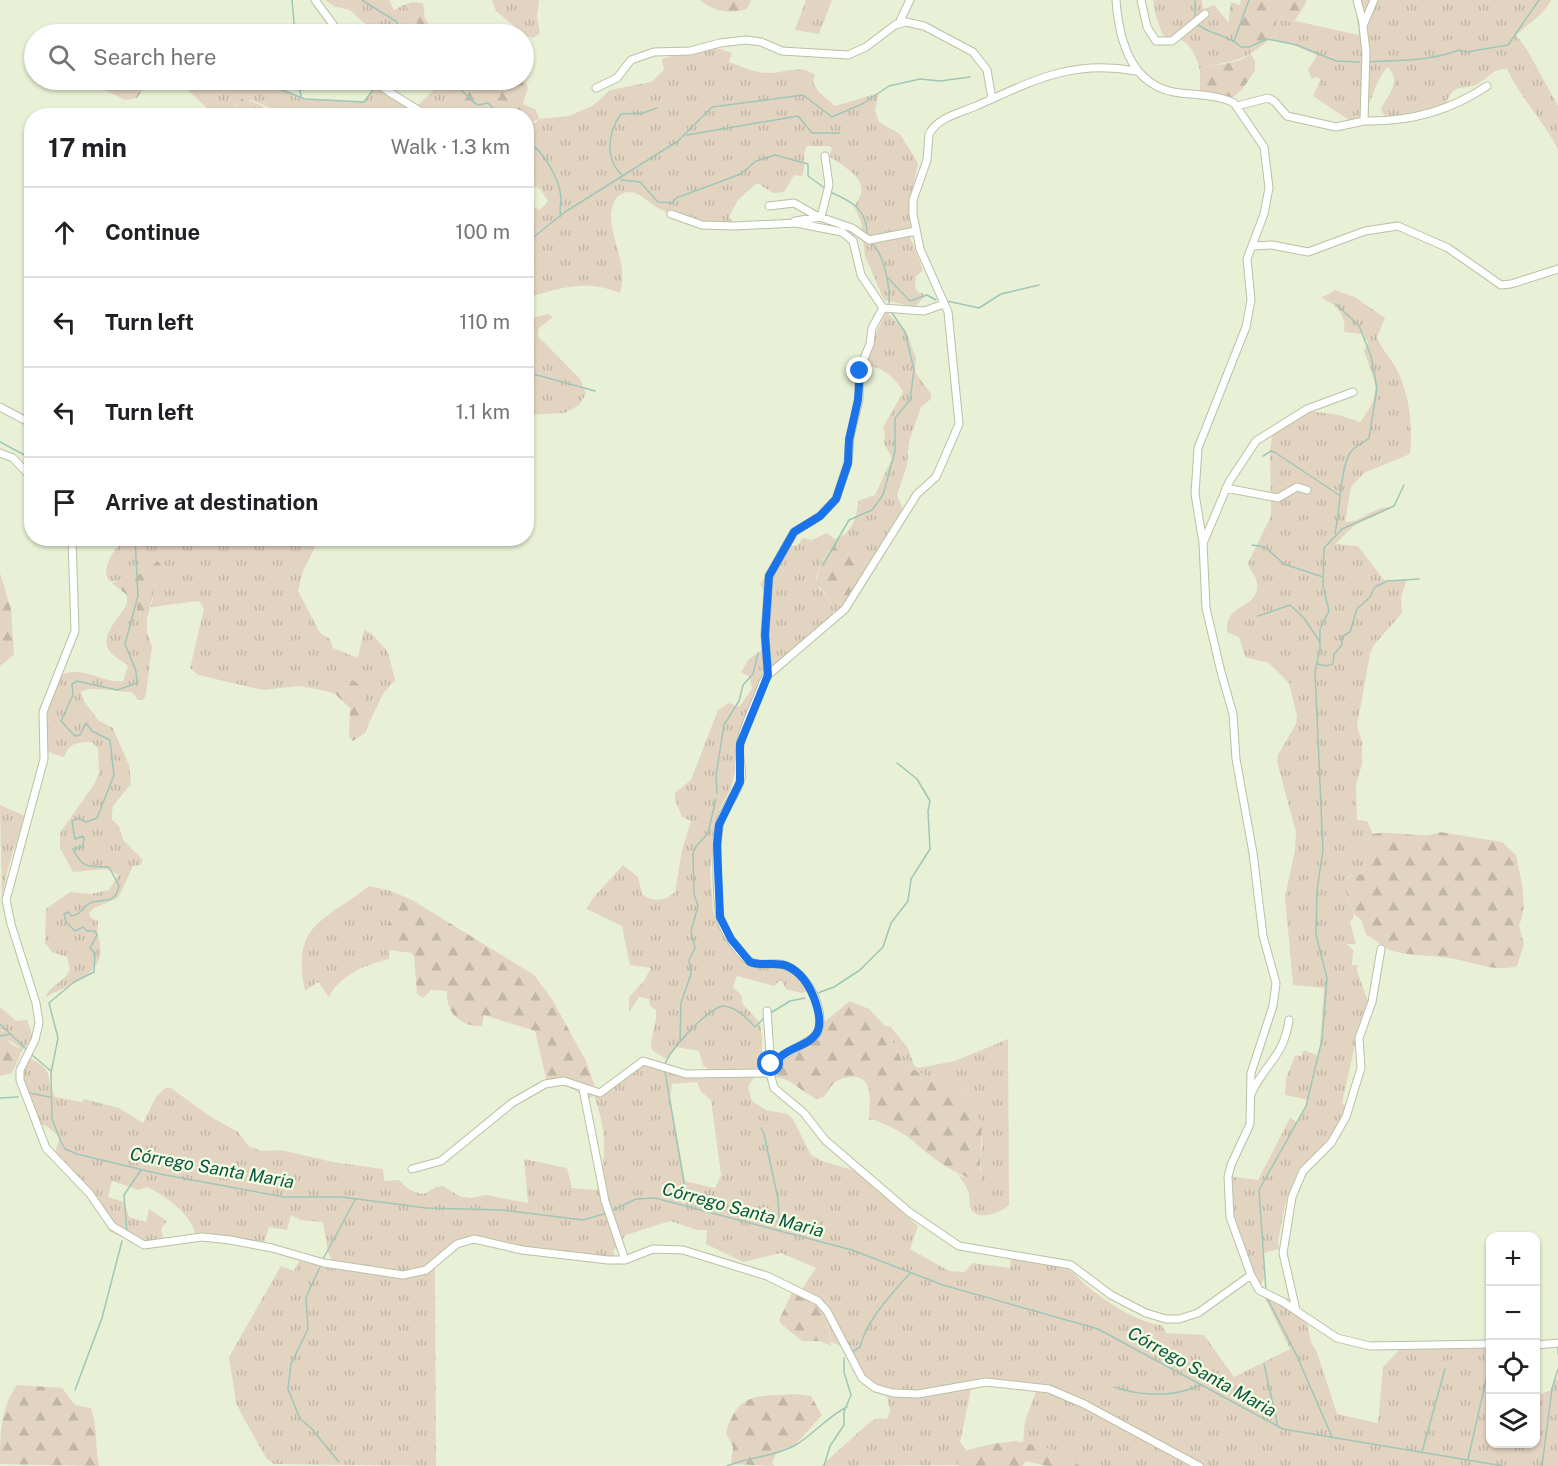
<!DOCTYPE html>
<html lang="en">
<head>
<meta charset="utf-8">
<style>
	:root { --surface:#fff; --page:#f6f6f6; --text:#202124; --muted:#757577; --line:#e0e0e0 }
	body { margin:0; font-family:"Public Sans",sans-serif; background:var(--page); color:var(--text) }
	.controls { position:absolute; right:18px; bottom:18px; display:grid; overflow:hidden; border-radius:12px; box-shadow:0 2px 4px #0004 }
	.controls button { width:54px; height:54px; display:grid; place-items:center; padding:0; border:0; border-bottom:2px solid var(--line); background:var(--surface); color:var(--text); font:30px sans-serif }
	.stop { position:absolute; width:18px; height:18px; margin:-14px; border:4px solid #1a73e8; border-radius:50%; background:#fff }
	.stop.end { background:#1a73e8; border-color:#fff; box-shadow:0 2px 6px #0008 }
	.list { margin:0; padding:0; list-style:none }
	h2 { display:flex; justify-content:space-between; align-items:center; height:78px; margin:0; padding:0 24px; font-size:26px }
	h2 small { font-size:20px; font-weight:400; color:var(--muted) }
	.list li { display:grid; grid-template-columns:39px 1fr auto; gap:18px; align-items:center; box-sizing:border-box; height:90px; padding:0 24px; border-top:2px solid var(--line) }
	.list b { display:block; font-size:22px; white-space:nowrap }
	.list em { font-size:20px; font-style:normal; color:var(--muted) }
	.icon { flex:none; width:33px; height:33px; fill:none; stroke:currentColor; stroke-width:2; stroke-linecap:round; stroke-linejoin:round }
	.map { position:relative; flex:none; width:1558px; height:1466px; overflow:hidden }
	.search { position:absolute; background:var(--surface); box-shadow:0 2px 4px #0004; left:24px; top:24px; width:510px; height:66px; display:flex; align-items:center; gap:15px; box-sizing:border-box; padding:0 21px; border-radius:33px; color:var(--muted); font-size:22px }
	.panel { position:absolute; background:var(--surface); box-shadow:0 2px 4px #0004; left:24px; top:108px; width:510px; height:438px; border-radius:24px }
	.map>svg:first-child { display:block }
	.grass { fill:url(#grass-tufts); fill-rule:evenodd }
	.forest { fill:url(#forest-firs) }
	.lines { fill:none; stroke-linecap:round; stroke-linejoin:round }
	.stream { stroke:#9fc6b8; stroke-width:1.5 }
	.minor-casing { stroke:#b9c1a6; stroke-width:9 }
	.minor { stroke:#fff; stroke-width:7 }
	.route { stroke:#1a73e8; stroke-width:8 }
	.labels { text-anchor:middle; stroke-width:4.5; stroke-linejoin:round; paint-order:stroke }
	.water-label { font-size:18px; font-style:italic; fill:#095643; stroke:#f5fee2 }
</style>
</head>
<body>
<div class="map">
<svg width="1558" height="1466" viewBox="0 0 1558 1466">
	<defs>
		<pattern id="grass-tufts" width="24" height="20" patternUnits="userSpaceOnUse" patternTransform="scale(1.5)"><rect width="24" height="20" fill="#e3d4c2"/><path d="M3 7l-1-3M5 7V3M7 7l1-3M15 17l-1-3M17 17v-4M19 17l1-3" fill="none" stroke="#c2b6a6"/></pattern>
		<pattern id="forest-firs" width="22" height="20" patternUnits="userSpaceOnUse" patternTransform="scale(1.5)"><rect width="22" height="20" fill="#e3d4c2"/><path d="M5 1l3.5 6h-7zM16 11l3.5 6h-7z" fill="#c2b6a6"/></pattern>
	</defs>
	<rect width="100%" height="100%" fill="#e8f1d5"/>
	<!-- grass -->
	<path class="grass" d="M325,0H389L394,10L404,5L415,17L417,25L408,34C375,34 373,32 350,10L336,7Z
		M492,0H539L537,17L540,33L533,38L526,36L496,11Z
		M806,0H832L819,34L795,30Z
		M1153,0H1202L1203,9L1214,5L1228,22L1239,48L1247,44L1256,50C1238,63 1220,62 1200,70C1195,52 1188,36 1166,37L1162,33L1156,17Z
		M1355,0H1551C1542,17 1530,22 1516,35L1526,48L1558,106V149C1542,119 1522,100 1507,69C1496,68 1490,75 1482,81C1462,95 1455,76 1443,111L1389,124L1381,110C1387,94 1403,84 1388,67C1373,81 1374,106 1358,118V126L1313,96L1321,79L1316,77L1312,79L1308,70L1317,55L1288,43L1274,41L1277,17L1293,23L1295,21L1359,35Z
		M708,45L732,53L729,62C741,66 755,73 768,73C785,73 799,64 815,75L813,82L818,91L835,106L879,93L875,110L879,122L900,134L918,163L911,198L910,237L923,270L916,276L915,287L918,292L926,295L915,307L884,300L865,256L861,222L854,206C875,182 847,169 829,156L832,148L828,146H807C801,157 807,166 802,176L794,175L784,192L773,193L757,183L738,200L729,217L736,226C708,224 681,221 656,207C647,202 640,191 628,192C611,194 610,214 612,226C616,249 627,269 620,293C587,279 559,288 527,298V204L540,210L548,201L540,189L527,183L526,121L535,123L539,119L569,116L594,105L610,90L651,82L664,70L662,59Z
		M177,80H256L303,99L363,102L376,86L413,110L442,82C453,94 463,107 480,101L501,115H307L282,112L251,100L237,103L229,116L207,115L209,110Z
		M1335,290L1355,297L1385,318L1377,337C1382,351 1394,361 1399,374C1410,399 1413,428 1410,454L1364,473L1351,487L1345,522C1361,523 1378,503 1392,508L1355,525L1335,544L1358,546L1384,580L1389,582L1407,579L1401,597L1402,613L1374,645L1370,654L1357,726L1362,742V764L1356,785L1357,820L1367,821L1373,834L1369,835L1363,874L1349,876L1343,883L1353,912L1354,917L1350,922L1356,944H1347L1353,950L1352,965H1358L1357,971L1368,1001L1359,1027L1342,1103L1346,1106L1331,1136L1298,1170L1286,1200L1278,1241L1279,1249L1263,1253L1264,1278L1259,1290C1235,1256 1226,1221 1225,1180L1226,1176L1258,1180L1290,1118L1298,1123L1308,1100L1285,1095L1286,1079L1295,1055L1301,1056L1304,1050L1319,1056L1324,988L1293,985L1285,897L1295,850L1296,832L1277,762L1278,755L1296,724L1297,716L1289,683L1269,663L1245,657L1239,637L1227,632C1225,601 1259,610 1257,584C1256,575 1250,571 1248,563L1271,516L1270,450L1273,430L1303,410L1339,415L1360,422C1384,391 1375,384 1364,351L1368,342L1361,334L1344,332C1347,316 1336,303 1321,298Z
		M886,312L906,331L916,358L915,372L931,394V399L921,407L909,442L907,465L897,495L903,509L869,564L837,546H832L821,563L816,579L819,588L830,600L844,605L794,650L755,692L736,742L735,772L730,790L719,810L710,870L713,911L720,929L741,958C768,963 793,965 808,991L802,993L786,989L781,980L774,986L737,976L733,987L742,996V1003L760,1023L762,1037V1064L748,1087L752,1101L766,1110L787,1114L793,1119L811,1155L822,1161L856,1171L918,1226L910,1249L949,1271L965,1272L972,1263L1010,1268L1011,1257C1029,1260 1049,1261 1066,1268C1074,1272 1081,1281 1088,1287C1107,1302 1137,1323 1162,1325L1166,1333L1204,1335L1234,1377L1290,1349L1265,1298H1288L1291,1308L1307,1324L1311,1342L1317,1352L1337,1414L1378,1423L1383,1367L1401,1348L1490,1347V1444H1536V1396L1551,1390L1554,1379L1558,1380V1466H1081L1057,1451L1023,1443L1025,1421L1037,1389L1023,1385H972L960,1442L967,1451L962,1453L958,1465L821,1466L871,1421L879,1418L887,1419L890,1411L886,1391L866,1381L848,1349L831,1342L825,1309L800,1292L816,1268L781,1253L743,1262L706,1244L707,1230H697L670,1221L626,1235L613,1251L618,1265L477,1240L459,1244L435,1266L436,1466L274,1464L267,1459L244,1419L236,1403L229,1357L281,1266L294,1271L299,1261L335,1267L328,1252L323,1222L300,1220L291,1215L287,1230L269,1227L263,1247L196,1238C194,1216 166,1196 147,1187L139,1190L112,1181L108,1197L124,1202L129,1217L146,1222L149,1209L167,1221L161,1229L163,1237L155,1246L136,1244L109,1231L98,1206L53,1158L60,1137L45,1125H39L21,1076L27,1057C58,1071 43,1077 55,1097L82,1102L84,1099L119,1108L143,1123L156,1097L165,1088H171L211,1117L238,1132L249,1146L261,1151L281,1150L333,1162L383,1169L384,1181L399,1180C406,1188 413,1193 424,1194L436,1187L443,1186L459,1196L470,1198L486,1195L528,1203L524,1159L567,1168L572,1188L597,1190C607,1154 607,1131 594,1096L639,1062L666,1071L711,1072L703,1065L699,1051L676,1047L666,1059L652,1050C649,1035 658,1024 656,1010L650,1006L649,999L639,997L629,1013V997L644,981L651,968L630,965L622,926L587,909L593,898L623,865L638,877L642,894C653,903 665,901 675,892L682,850L691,821L682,817L675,800V793L691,780L718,710L729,703L739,707L752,689L750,677L741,672L749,659L762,650L768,598L760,584L774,567L786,540L792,546L798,545L803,538L812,540L827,533L834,539C851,537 858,515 858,501L875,495L892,458L884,444L885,430L882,429L903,392C896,377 878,364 861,365ZM697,1082L701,1092L711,1100L721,1175L715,1188L685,1181L670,1097L672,1084Z
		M548,314L553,317L539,328L538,336L580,379L586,394L579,405L565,413L527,415V319Z
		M123,539H319L303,571L298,591L320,633L330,639L333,648L358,658L364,630L372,634L388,652L395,680L383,694L370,721L366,717L367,712L352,679L326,691L299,686L263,690L198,675L190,668L204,609L199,601L151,607L159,569C148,571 118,584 109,581C100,567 115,550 123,539Z
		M131,601L137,602L139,614L147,617V633L152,646L146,695L143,700H138L132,692C120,692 88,685 81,692L83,700L99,721L113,728L129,765L131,784L113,806L111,819L119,826L123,840L143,860L141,865L133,866L118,898L94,908L89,913L91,918L98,921C97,933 98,933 100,944C106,975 66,986 46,997C50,984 65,983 70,969L67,957L52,952L45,943L46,909L70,892L91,894L109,890L118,875L106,869L73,872L60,848V833L95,783L99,772L98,749L92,742C77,742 69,743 64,757L44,751L43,716L60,676C81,663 101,684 123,681L128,666C123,661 117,659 112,654C95,637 121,618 127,603Z
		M0,805L25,816L8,868L2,900Z
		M369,886L391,891L389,959C365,965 341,974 329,997L318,982L305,991C291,923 323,923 369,886Z
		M0,1007L16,1021L27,1020L33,1037L21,1052L19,1047L6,1038L4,1030H0Z
		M885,1026H890L908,1048L914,1065L918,1068L955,1061L1008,1039L1009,1205C1002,1212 982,1220 973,1212C968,1208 970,1200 969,1194C967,1186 961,1179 957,1173L963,1177L982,1171C978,1161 983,1149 982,1138C980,1108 962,1088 938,1074L929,1077L904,1065Z"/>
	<!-- forest -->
	<path class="forest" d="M700,0H751L747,9C730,14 714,12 700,0Z
		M1241,0H1306V3L1293,23L1277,17L1274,41L1269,40L1256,50L1247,44L1239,48L1228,25L1231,2L1240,5Z
		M412,2L423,3L425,19L431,27V34H408L417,25L415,17L404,5Z
		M1251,54L1255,61V70C1240,95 1227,112 1200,91V70C1217,63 1236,65 1251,54Z
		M524,79L528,87L523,104L536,110L539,119L529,123L526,116L501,115L481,101C462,107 451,93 440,80Z
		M98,80H136L144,88L137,98L125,100L101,88Z
		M242,98L263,106L262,115H229Z
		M833,546H837L869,564L844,605L830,600L816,583L821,563Z
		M157,561L161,564L148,615L144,617L137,611V602L127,603V595L112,583L147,572Z
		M0,573L11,609L14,655L0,666Z
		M351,679C366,687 370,701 366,717L370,721L365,733L353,741L349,737L350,708L335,694L326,691Z
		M1440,832L1502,842L1516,855C1520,876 1529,905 1519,925L1524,945L1517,966C1493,973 1472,961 1448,958C1431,955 1408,956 1393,951C1382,948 1374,937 1366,935L1362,921L1354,914L1343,883L1350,876L1363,874L1369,835C1392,828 1419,841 1440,832Z
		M391,891L412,900L534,975L552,999L586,1061L594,1084L593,1096L589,1098L569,1087L547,1083L535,1031L484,1015L482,1026C460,1027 446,1013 447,991L431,990L423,998L417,994L414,956L411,953L389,950L387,945Z
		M850,1001L869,1009L885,1026L904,1065L929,1077L938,1074L945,1076L975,1106L982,1126L980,1165L982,1179L979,1181C953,1174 932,1158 912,1140C903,1132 887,1125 875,1120H869C869,1110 871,1096 868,1086C862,1071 839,1077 832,1085C829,1088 827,1093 824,1097L817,1099C799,1092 788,1072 766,1079L775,1062Z
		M0,1030L6,1033L10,1043L22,1050L12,1073L0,1076Z
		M793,1291L825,1309L831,1346L820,1341H802L781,1324L779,1320Z
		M17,1385L62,1388L75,1405L91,1408C98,1428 95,1447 99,1466L0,1464C0,1438 0,1408 17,1385Z
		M794,1394L811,1396L822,1415L794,1446L776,1454L772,1462L774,1466L731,1464L733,1447L726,1433C738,1392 755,1397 794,1394Z
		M1017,1441L1057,1451L1081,1466H1047L1026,1461L1022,1466H958L957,1456C974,1445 998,1443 1017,1441Z"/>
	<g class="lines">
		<!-- stream -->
		<path class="stream" d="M292,0L295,34
			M362,0L397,22L398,26L391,27L394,34
			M1195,0V20
			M1198,24C1206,34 1228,34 1241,47H1249L1267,39L1297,45L1336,61L1359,62
			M1234,41L1249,0
			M1367,62C1398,60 1432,61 1459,50L1466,52L1508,45L1539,0
			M257,80L305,99L364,102L375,87
			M298,80L301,97
			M451,80L473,102L478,105L488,103L500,116
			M687,135L798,116L812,133H840
			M526,141C543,150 559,177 561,197C561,204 559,209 561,216
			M623,176C605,160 607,133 621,114L643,113L657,108
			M621,180L640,182L658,202L672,203L676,198L741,174L756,161L775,155L808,164V176L826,189
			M830,192C851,201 868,209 867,236
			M526,243L565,212L678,141L712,107L803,95L832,117L862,104L889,86L920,79L940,81L970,77
			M871,243C884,252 890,287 889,303
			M888,278L910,301L927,295L936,300
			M947,301L979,308L1001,294L1039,285
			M526,372L595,391
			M0,442L32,459
			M1263,456L1271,451L1276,453L1339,495
			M1335,533C1340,513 1340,469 1350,453C1354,446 1364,443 1369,438L1377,388L1371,356L1359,326L1336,304
			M135,538L138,596L125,644L136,671L137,683L117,690L77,681L72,684L73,695L61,721L75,736L80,735L86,723L92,731L110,740L114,775L97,818L86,822L78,818L72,821L75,839L83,836L84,840L82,847L73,849C83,870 89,866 109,867L119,886C114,909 98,895 87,905C81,910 80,915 71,916L69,912L64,914L66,922L75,931L83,927L87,931H95L97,935L90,948L95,953L94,972L74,982L49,1003L58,1038L51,1073L52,1119L61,1142L65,1149L77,1154L160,1174L284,1197H342L426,1208L502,1210L583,1220L607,1213
			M1252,545L1265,547L1284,564L1323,577
			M823,565L849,520L872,510L883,495L895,451V418L910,400L914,370L905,332L890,310
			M1258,616L1290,605L1304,618L1320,642
			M1318,664L1326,666L1333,664L1334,654L1342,645L1341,637L1350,632L1357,609L1370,597L1375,587L1387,581L1419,579
			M717,793L716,776L724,725L739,701L743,685L753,674L758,653
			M815,994L834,987L860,970L883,947L891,923L908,901L911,879L930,849L928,811L930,801L917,779L897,763
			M769,1014L790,1001L805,998
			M0,1024L26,1049
			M0,1036L10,1034
			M680,1041L681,1003L691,974L689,960L695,948L691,931L698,906L694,894L693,855L694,849L708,833L716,799
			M32,1055L51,1071
			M665,1065C667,1052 710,1006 724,1006C736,1007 748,1019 755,1027L765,1017
			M665,1072L688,1206
			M29,1093L50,1097
			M0,1098L18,1097
			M761,1128L764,1134L778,1199L780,1231
			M611,1211L636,1199L655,1198L852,1250L943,1285L1098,1329L1283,1429L1503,1466
			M127,1233L124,1195L141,1170
			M323,1259L355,1200
			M320,1267L306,1297L308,1329L291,1364L288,1389L300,1419L311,1428L339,1462
			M1266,1291L1259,1190L1306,1106L1322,1040L1327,978L1316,935L1317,890L1323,851L1315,672L1320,649V629L1329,611L1323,586L1324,548L1342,529L1394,506L1404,485
			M1267,1298L1296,1354L1332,1437
			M1558,1346V1354
			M852,1352L860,1347C867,1319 891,1295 910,1273
			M1264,1364L1278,1427
			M1114,1387C1141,1396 1174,1398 1200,1385
			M75,1390L102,1318L122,1241
			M1422,1452L1445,1369
			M1468,1459L1489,1367
			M727,1466C748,1457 773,1457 794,1446C813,1435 828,1416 847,1407
			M824,1466L830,1446L844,1425V1412L851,1395L844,1372V1358
			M1542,1466L1552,1389L1558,1369"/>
		<!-- minor casing -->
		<g class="minor-casing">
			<path id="minor" d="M315,0L340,34
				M1116,0C1119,42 1132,88 1180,93C1198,95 1218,95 1234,103L1264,147L1269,188L1264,214L1247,259L1251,300L1246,327L1198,448L1195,494L1203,543L1206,608L1221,672L1233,714L1236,759L1253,853L1263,936L1276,983L1273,1006L1251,1073L1250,1124L1231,1165L1228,1177L1230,1217L1251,1275L1259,1290L1283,1302L1337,1338L1370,1346L1490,1344
				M1141,0L1147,27L1156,41H1172L1205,14
				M1357,0L1363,23
				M899,23L910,0
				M1136,71C1071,59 1033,81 976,106C960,113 938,117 929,134L927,160L913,200V214L920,249L948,312L959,424L936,477L917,494L845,609L768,675L763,682C756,703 743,724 740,746C738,757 743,768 741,778C738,793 726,805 721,819C715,834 716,909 722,924C727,936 738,953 749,961C759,968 772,961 784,965C808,972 830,1016 815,1037L778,1059L770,1073L774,1088L804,1113L825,1140L909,1212L959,1246L1071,1265L1111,1295L1146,1313L1166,1319H1179L1198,1313L1251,1275
				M373,80L389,92L428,116
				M596,88L617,78L631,60L654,52L690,51L720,43L746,40L761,42L782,51L848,55L866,47L895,25L906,22L924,26L973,52L987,70L992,99
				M1237,106L1268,98L1274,101L1287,116L1336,127L1364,121L1366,52L1363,26L1374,0
				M1364,121C1408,122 1450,111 1487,86
				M769,206L794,203L817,216L852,228L869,240L916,231
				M671,214L702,225L734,226L796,223L842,232L853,241L861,275L883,308
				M795,221L821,217L829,185L825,156
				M1252,246L1272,245L1308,252L1365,231L1398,226L1448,248L1501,285L1511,284L1558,269
				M883,308L924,311L944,304
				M0,407L32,424
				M0,453L13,458L32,478
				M1226,488L1278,498L1297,487L1307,490
				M72,538L75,631L43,712L44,759L6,900L11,924L36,1003L39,1023L35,1040L20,1070V1080L46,1148L90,1194L112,1226L144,1245L202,1237L230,1240L272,1248L324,1263L403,1275L426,1270L457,1244L474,1239L522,1250L608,1260H625L653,1249L683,1250L767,1276L818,1301L827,1311L862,1378L875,1388L893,1393L918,1394L986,1382L1049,1389L1084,1404L1199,1466
				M1204,541L1229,482L1256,441L1307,409L1353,392
				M768,675L765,635L769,576L794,532L820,516L836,499L848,463L850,437L859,400V371L870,344L872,328L883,308
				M767,1011L771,1068
				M583,1089L605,1201L625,1260
				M1251,1094C1265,1063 1284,1057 1289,1020
				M412,1169L441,1161L512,1103L545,1084L564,1081L600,1093L643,1061L686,1074L770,1073
				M1296,1310L1283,1253L1292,1197L1303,1171L1331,1143L1346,1117L1361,1068L1359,1038L1372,1002L1381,949
				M1536,1345L1558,1343"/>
		</g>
		<!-- minor -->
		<use href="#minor" class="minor"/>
	</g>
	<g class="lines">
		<!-- route -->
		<path class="route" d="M771,1064L770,1071C785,1035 836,1056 814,998C809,985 801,972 787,966C776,961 762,967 750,962L731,939L720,917L717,845L719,825L740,782V744L768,675L765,635L769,576L794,532L820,516L836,499L848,463L849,440L858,400L860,371"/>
	</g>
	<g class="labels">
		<!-- water labels -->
		<g class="water-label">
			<text transform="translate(212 1168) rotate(10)" y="6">Córrego Santa Maria</text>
			<text transform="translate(743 1210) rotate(15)" y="6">Córrego Santa Maria</text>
			<text transform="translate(1202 1372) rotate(29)" y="6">Córrego Santa Maria</text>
		</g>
	</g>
</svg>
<div class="controls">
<button>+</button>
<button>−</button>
<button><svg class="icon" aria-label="locate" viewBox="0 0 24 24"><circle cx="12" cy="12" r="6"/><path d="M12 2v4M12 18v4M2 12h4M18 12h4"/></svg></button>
<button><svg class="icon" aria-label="layers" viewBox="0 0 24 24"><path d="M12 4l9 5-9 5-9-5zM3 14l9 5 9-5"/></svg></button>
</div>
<div class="stop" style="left:771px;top:1064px"></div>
<div class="stop end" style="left:860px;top:371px"></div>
<div class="search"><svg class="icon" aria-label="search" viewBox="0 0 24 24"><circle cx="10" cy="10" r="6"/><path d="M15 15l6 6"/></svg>Search here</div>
<section class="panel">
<h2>17 min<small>Walk · 1.3 km</small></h2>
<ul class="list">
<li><svg class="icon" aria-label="ahead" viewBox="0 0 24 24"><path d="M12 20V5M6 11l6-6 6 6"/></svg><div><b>Continue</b></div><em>100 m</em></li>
<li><svg class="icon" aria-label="left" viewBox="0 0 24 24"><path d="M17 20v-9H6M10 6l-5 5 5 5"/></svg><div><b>Turn left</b></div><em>110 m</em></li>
<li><svg class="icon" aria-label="left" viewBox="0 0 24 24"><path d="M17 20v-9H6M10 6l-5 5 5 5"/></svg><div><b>Turn left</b></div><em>1.1 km</em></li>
<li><svg class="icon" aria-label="arrive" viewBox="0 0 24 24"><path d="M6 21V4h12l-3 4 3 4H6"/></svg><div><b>Arrive at destination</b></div></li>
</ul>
</section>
</div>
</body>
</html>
